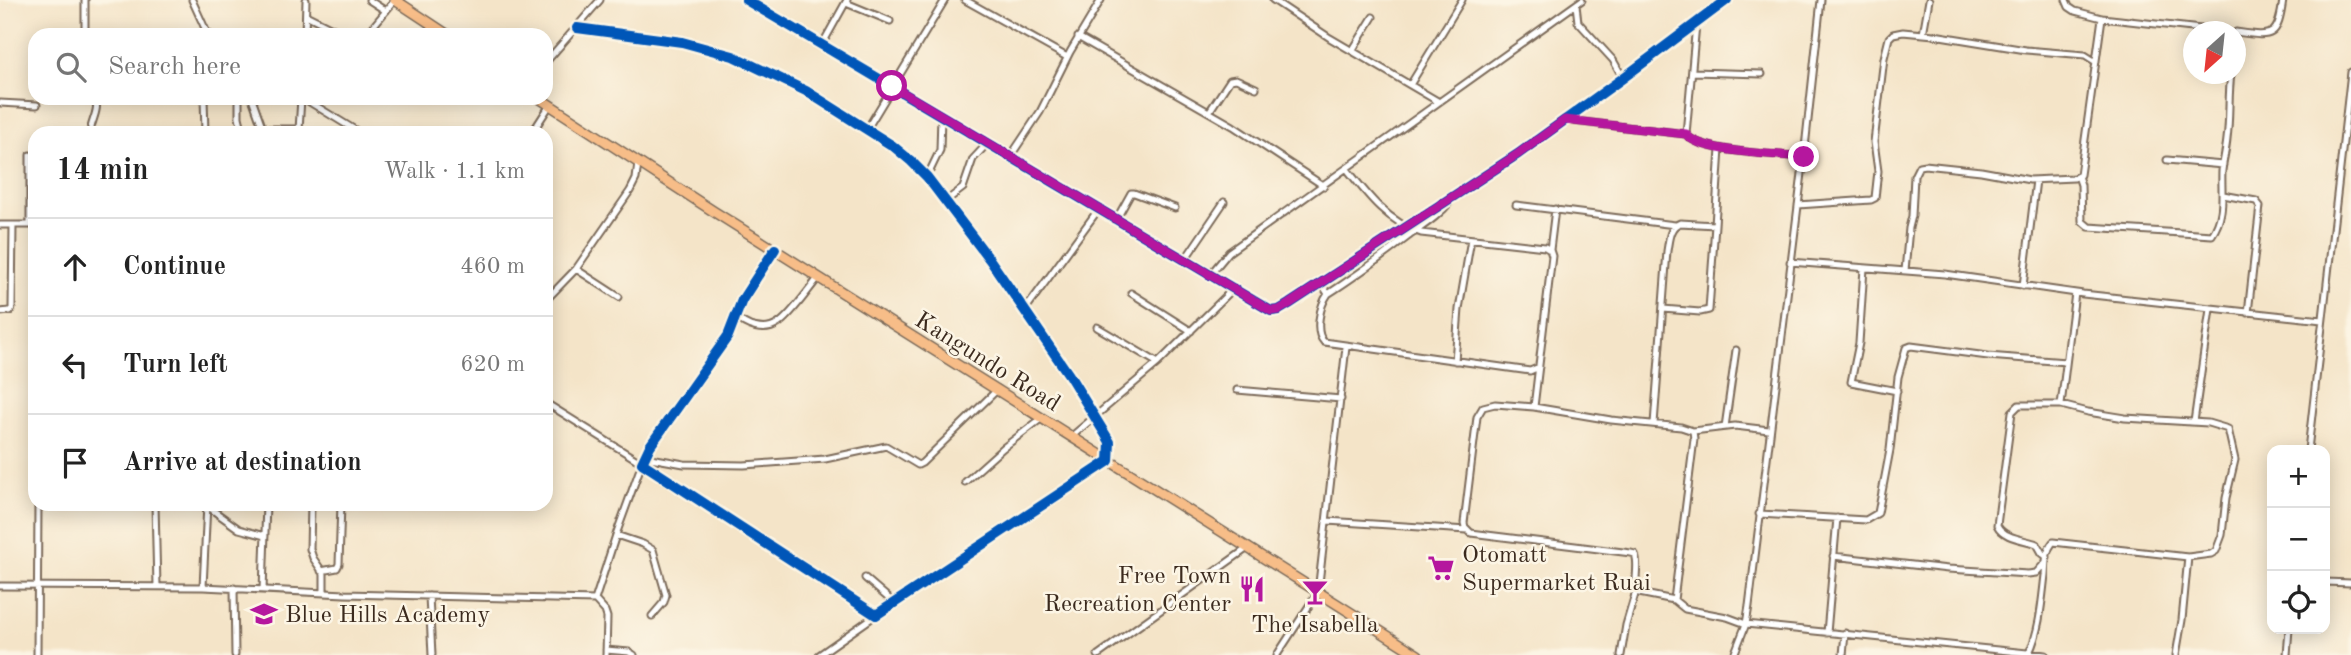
<!DOCTYPE html>
<html lang="en">
<head>
<meta charset="utf-8">
<style>
	:root { --surface:#fff; --page:#f6f6f6; --text:#222; --muted:#767676; --line:#e0e0e0 }
	body { margin:0; font-family:"Old Standard TT",serif; background:var(--page); color:var(--text) }
	.controls { position:absolute; right:21px; bottom:21px; display:grid; overflow:hidden; border-radius:14px; box-shadow:0 4px 18px #0003 }
	.controls button { width:63px; height:63px; display:grid; place-items:center; padding:0; border:0; border-bottom:2px solid var(--line); background:var(--surface); color:var(--text); font:35px sans-serif }
	.compass { position:absolute; left:2183px; top:21px; width:63px; height:63px; border-radius:50%; background:var(--surface); box-shadow:0 4px 18px #0003; rotate:207deg }
	.stop { position:absolute; width:21px; height:21px; margin:-16px; border:5px solid #b5179e; border-radius:50%; background:#fff }
	.stop.end { background:#b5179e; border-color:#fff; box-shadow:0 2px 7px #0008 }
	.list { margin:0; padding:0; list-style:none }
	h2 { display:flex; justify-content:space-between; align-items:center; height:91px; margin:0; padding:0 28px; font-size:30px }
	h2 small { font-size:23px; font-weight:400; color:var(--muted) }
	.list li { display:grid; grid-template-columns:46px 1fr auto; gap:21px; align-items:center; box-sizing:border-box; height:98px; padding:0 28px; border-top:2px solid var(--line) }
	.list b { display:block; font-size:26px; white-space:nowrap }
	.list em { font-size:23px; font-style:normal; color:var(--muted) }
	.icon { flex:none; width:38px; height:38px; fill:none; stroke:currentColor; stroke-width:2; stroke-linecap:round; stroke-linejoin:round }
	.map { position:relative; flex:none; width:2351px; height:655px; overflow:hidden }
	.search { position:absolute; background:var(--surface); box-shadow:0 4px 18px #0003; left:28px; top:28px; width:525px; height:77px; display:flex; align-items:center; gap:18px; box-sizing:border-box; padding:0 24px; border-radius:21px; color:var(--muted); font-size:26px }
	.panel { position:absolute; background:var(--surface); box-shadow:0 4px 18px #0003; left:28px; top:126px; width:525px; height:385px; border-radius:21px }
	.map>svg:first-child { display:block }
	.lines { fill:none; stroke-linecap:round; stroke-linejoin:round }
	.minor-casing { stroke:#7c6b5a; stroke-width:9 }
	.trunk-casing { stroke:#7c6b5a; stroke-width:12 }
	.minor { stroke:#fff; stroke-width:5 }
	.trunk { stroke:#f7bd88; stroke-width:9 }
	.cycleway-casing { stroke:#fcf5e5; stroke-width:15 }
	.cycleway { stroke:#0057b8; stroke-width:10 }
	.route { stroke:#b5179e; stroke-width:9 }
	.labels { text-anchor:middle; stroke-width:5; stroke-linejoin:round; paint-order:stroke }
	.street-label { font-size:24px; fill:#3b2a1e; stroke:#fcf5e5 }
	.poi-label { font-size:24px; fill:#3b2a1e; stroke:#fcf5e5; text-anchor:start }
</style>
</head>
<body>
<div class="map">
<svg width="2351" height="655" viewBox="0 0 2351 655">
	<rect width="100%" height="100%" fill="#fcf5e5"/>
	<filter id="ink" filterUnits="userSpaceOnUse"><feTurbulence type="fractalNoise" baseFrequency=".0143" numOctaves="2"/><feDisplacementMap in="SourceGraphic" scale="14" xChannelSelector="R" yChannelSelector="G"/><feConvolveMatrix kernelMatrix="1 2 1 2 8 2 1 2 1" color-interpolation-filters="sRGB"/></filter>
	<filter id="wash" filterUnits="userSpaceOnUse"><feTurbulence type="fractalNoise" baseFrequency=".00686" numOctaves="4" result="noise"/><feDisplacementMap in="SourceGraphic" scale="28" xChannelSelector="R" yChannelSelector="G"/><feGaussianBlur stdDeviation="1.57" result="paint"/><feColorMatrix in="noise" values="0 0 0 0 0 0 0 0 0 0 0 0 0 0 0 0 0 1.4 0 .05"/><feComposite in="paint" operator="in"/></filter>
	<g filter="url(#wash)">
		<rect width="100%" height="100%" fill="#f4e4c8"/>
	</g>
	<g filter="url(#ink)">
		<g class="lines">
			<!-- minor casing -->
			<g class="minor-casing">
				<path id="minor" d="M85,0V35
					M192,0L208,35
					M369,0L386,11
					M746,0L1271,311L1279,310L1289,304L1518,154L1623,78L1727,0
					M965,0L1067,57
					M1273,0L1330,38L1439,102
					M2066,0L2069,7L2075,11L2102,18L2228,32
					M846,3L890,21
					M1576,5L1578,22L1613,60L1623,78
					M306,15L346,35
					M1696,24L1686,134C1699,153 1780,154 1804,157
					M577,28L682,42L733,56L806,91L893,146L911,161L927,177L990,260L1069,375L1110,442L1109,461L876,615L642,463L650,446L728,336L742,300L775,249
					M2236,32C2272,37 2278,39 2283,0
					M1923,34L1929,0
					M305,35L306,0
					M366,35L395,0
					M1078,37L1233,126L1324,186
					M822,45L847,0
					M1352,51L1373,17
					M546,62L600,0
					M1693,72L1762,74
					M1410,85L1462,0
					M204,98L205,133
					M239,98V117L243,133
					M252,98L263,129H299
					M303,98L360,133
					M0,103L37,105
					M1209,112L1230,80L1236,79L1256,88
					M1565,120L1686,134
					M867,129L945,0
					M299,130L301,98
					M90,133C91,121 100,110 95,98
					M532,133L550,105
					M30,155V225
					M1010,157L1040,112L1070,52L1101,0
					M2167,160L2223,165
					M1347,169C1368,196 1388,222 1421,233L1545,247L1550,250L1552,256L1534,407
					M2078,176L2081,185L2082,221L2089,227L2212,235C2226,215 2221,193 2222,171C2223,161 2226,150 2227,139C2230,117 2228,95 2231,74
					M927,177L940,150L941,116
					M2223,195L2256,201L2260,206L2248,313
					M946,201L963,188L973,159L987,144
					M1516,205L1675,225
					M1798,205L1871,200L1875,198L1878,171L1874,142L1884,58L1889,38L1893,34L1903,32L1934,35L2026,50L2085,55L2096,62
					M1116,220L1131,193H1134L1175,208
					M0,225H35
					M1550,250L1555,209
					M1184,261L1224,202
					M1790,262L1945,274L2083,294L2322,320
					M1864,268L1859,343L1851,382L1897,391
					M576,269L619,297
					M1905,271L1909,228L1912,216L1914,176L1919,166L1925,165L1981,171L2030,180L2074,178L2080,175L2102,18
					M1209,276L1229,252L1582,0
					M1321,283L1328,294C1320,305 1314,332 1324,342L1530,371L1539,367
					M2023,286L2036,180
					M1131,293L1191,331
					M1328,294C1356,276 1383,256 1409,236C1424,225 1439,216 1451,201
					M546,300L576,269L630,191L636,179L638,163
					M1663,309L1700,312L1709,310L1715,225
					M1025,310L1098,210
					M0,312L10,311L12,308L13,226
					M736,316C745,327 765,333 778,324C790,317 809,289 819,277
					M1097,327L1158,363
					M1455,361L1459,309L1471,239
					M1237,390L1341,399
					M546,403L642,463L617,532L595,600
					M2061,405L2075,293
					M2194,422L2210,309
					M1654,424L1667,251C1669,240 1669,227 1680,223L1715,225L1720,149
					M1725,427L1736,350
					M1693,431L1735,426L1769,430
					M1072,436L1158,363L1232,290
					M2308,450L2351,72
					M645,457L684,464L744,465L825,459L886,446L918,465L922,463L998,389
					M965,482L1003,448L1042,418
					M155,504L157,586
					M311,504L310,549L313,558L324,574V593
					M207,506L239,529L265,536
					M1759,514L1866,520L1878,513L1890,450L1898,377L1906,348L1911,346L1988,356L2066,362
					M1327,521L1467,530
					M616,535L643,544L653,550L666,595L664,602L652,616
					M1833,556L1948,569L2028,574L2036,573L2045,563
					M2047,557L2042,553L2037,544C2024,539 2004,539 1997,525L2012,412L2019,405H2061L2088,412L2125,418L2208,423L2228,429L2235,460L2226,498L2222,535L2216,551L2211,554L2188,557
					M321,571L337,568L339,564L341,504
					M865,578L894,603
					M2325,582L2351,583
					M0,586L203,587L345,594L595,600L605,611L607,617L606,655
					M203,587L207,504
					M234,588L235,655
					M263,590L266,504
					M429,596L432,655
					M1674,600L1694,439L1693,431L1681,427L1611,420L1534,407L1495,404L1483,407L1477,417L1464,523L1465,527L1471,533L1631,553L1635,554C1640,567 1632,582 1639,593L1674,600L1685,609L1727,617L1746,624L2046,655
					M1827,633L1837,518
					M606,650L629,652L634,655
					M2029,653C2040,630 2042,600 2045,575C2046,563 2045,552 2053,542L2188,557L2182,620L2176,655
					M37,655L38,504
					M819,655L876,615
					M1098,655L1249,547
					M1277,655L1318,592L1346,347
					M1621,655L1626,625L1636,591
					M1734,655L1746,624L1749,606L1804,157L1821,0
					M1843,655L1845,633
					M2287,655L2289,629"/>
			</g>
			<!-- trunk casing -->
			<g class="trunk-casing">
				<path id="trunk" d="M395,0L448,35
					M539,98L713,211L1418,655"/>
			</g>
			<!-- minor -->
			<use href="#minor" class="minor"/>
			<!-- trunk -->
			<use href="#trunk" class="trunk"/>
			<!-- cycleway casing -->
			<g class="cycleway-casing">
				<path id="cycleway" d="M746,0L1271,311L1279,310L1289,304L1518,154L1623,78L1727,0
					M577,28L682,42L733,56L806,91L893,146L911,161L927,177L990,260L1069,375L1110,442L1109,461L876,615L642,463L650,446L728,336L742,300L775,249"/>
			</g>
			<!-- cycleway -->
			<use href="#cycleway" class="cycleway"/>
		</g>
	</g>
	<g class="lines" filter="url(#ink)">
		<!-- route -->
		<path class="route" d="M892,86L1271,311L1279,310L1289,304L1518,154L1565,120L1686,134C1699,153 1779,154 1804,157"/>
	</g>
	<!-- icons -->
	<defs>
		<g id="supermarket-bare" transform="scale(2.1)"><path d="M-6-5.5h2.5l.6 2H6L4.5 2H-2.5L-4.4-4H-6ZM-1.5 3.2a1.3 1.3 0 1 0 .1 0ZM3 3.2a1.3 1.3 0 1 0 .1 0Z" fill="#b5179e" stroke="#fcf5e5" stroke-width="2.5" paint-order="stroke"/></g>
		<g id="restaurant-bare" transform="scale(2.1)"><path d="M-5-6h1v4h1v-4h1v4h1v-4h1v5L-1.5 .5V6h-2V.5L-5-1ZM5-6V6H3V1.5H1.5Q1.5-4 5-6Z" fill="#b5179e" stroke="#fcf5e5" stroke-width="2.5" paint-order="stroke"/></g>
		<g id="bar-bare" transform="scale(2.1)"><path d="M-6-5H6L.8 .8V4.5H3.5V6h-7V4.5H-.8V.8Z" fill="#b5179e" stroke="#fcf5e5" stroke-width="2.5" paint-order="stroke"/></g>
		<g id="school-bare" transform="scale(2.1)"><path d="M0-5L7-2L0 1L-7-2ZM-4 1L0 2.5L4 1V4Q0 6-4 4Z" fill="#b5179e" stroke="#fcf5e5" stroke-width="2.5" paint-order="stroke"/></g>
	</defs>
	<g fill-rule="evenodd">
		<use href="#supermarket-bare" x="1441" y="568"/>
		<use href="#restaurant-bare" x="1252" y="589"/>
		<use href="#bar-bare" x="1315" y="592"/>
		<use href="#school-bare" x="264" y="614"/>
	</g>
	<g class="labels">
		<!-- street labels -->
		<g class="street-label">
			<text transform="translate(988 361) rotate(32)" y="8">Kangundo Road</text>
		</g>
		<!-- poi labels -->
		<g class="poi-label">
			<text x="1462" y="562">Otomatt<tspan x="1462" dy="28">Supermarket Ruai</tspan></text>
			<text x="1231" y="583" text-anchor="end">Free Town<tspan x="1231" dy="28">Recreation Center</tspan></text>
			<text x="285" y="622">Blue Hills Academy</text>
			<text x="1315" y="632" text-anchor="middle">The Isabella</text>
		</g>
	</g>
</svg>
<div class="controls">
<button>+</button>
<button>−</button>
<button><svg class="icon" aria-label="locate" viewBox="0 0 24 24"><circle cx="12" cy="12" r="6"/><path d="M12 2v4M12 18v4M2 12h4M18 12h4"/></svg></button>
</div>
<svg class="compass" viewBox="-18 -18 36 36"><path d="M0-13l5 13h-10z" fill="#e53935"/><path d="M0 13l5-13h-10z" fill="#767676"/></svg>
<div class="stop" style="left:892px;top:86px"></div>
<div class="stop end" style="left:1804px;top:157px"></div>
<div class="search"><svg class="icon" aria-label="search" viewBox="0 0 24 24"><circle cx="10" cy="10" r="6"/><path d="M15 15l6 6"/></svg>Search here</div>
<section class="panel">
<h2>14 min<small>Walk · 1.1 km</small></h2>
<ul class="list">
<li><svg class="icon" aria-label="ahead" viewBox="0 0 24 24"><path d="M12 20V5M6 11l6-6 6 6"/></svg><div><b>Continue</b></div><em>460 m</em></li>
<li><svg class="icon" aria-label="left" viewBox="0 0 24 24"><path d="M17 20v-9H6M10 6l-5 5 5 5"/></svg><div><b>Turn left</b></div><em>620 m</em></li>
<li><svg class="icon" aria-label="arrive" viewBox="0 0 24 24"><path d="M6 21V4h12l-3 4 3 4H6"/></svg><div><b>Arrive at destination</b></div></li>
</ul>
</section>
</div>
</body>
</html>
